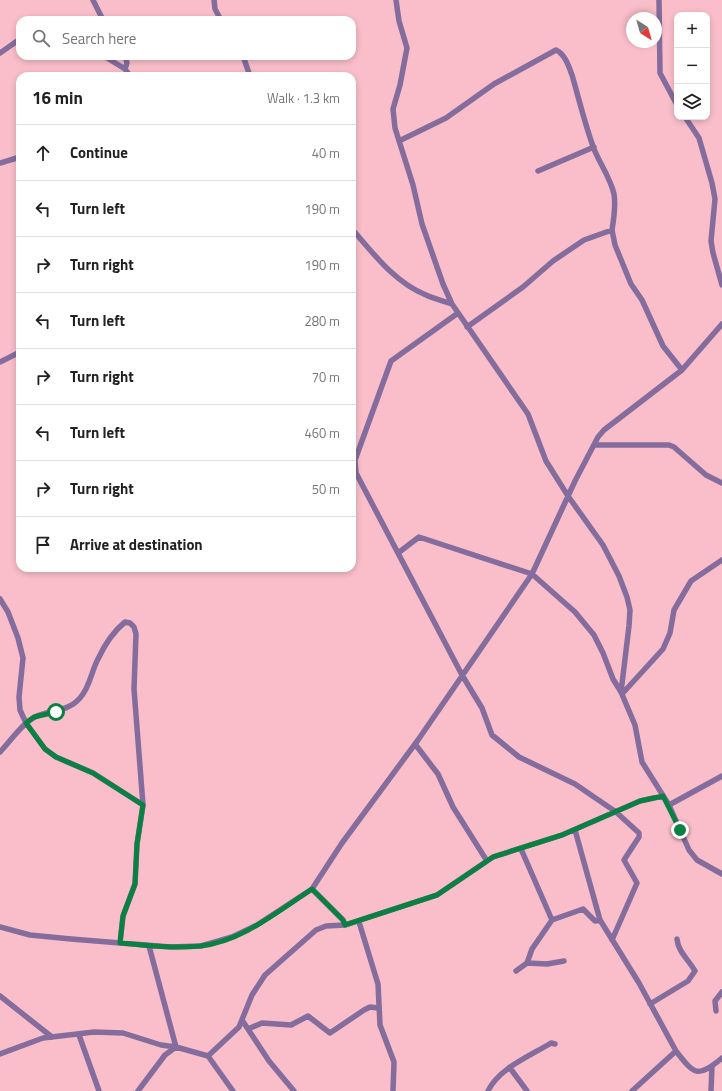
<!DOCTYPE html>
<html lang="en">
<head>
<meta charset="utf-8">
<style>
	:root { --surface:#fff; --page:#f6f6f6; --text:#222; --muted:#767676; --line:#e0e0e0 }
	body { margin:0; font-family:"Titillium Web",sans-serif; background:var(--page); color:var(--text) }
	.controls { position:absolute; right:12px; top:12px; display:grid; overflow:hidden; border-radius:8px; box-shadow:0 2px 6px #0003 }
	.controls button { width:36px; height:36px; display:grid; place-items:center; padding:0; border:0; border-bottom:1px solid var(--line); background:var(--surface); color:var(--text); font:20px sans-serif }
	.compass { position:absolute; left:626px; top:12px; width:36px; height:36px; border-radius:50%; background:var(--surface); box-shadow:0 2px 6px #0003; rotate:143deg }
	.stop { position:absolute; width:12px; height:12px; margin:-9px; border:3px solid #0b8043; border-radius:50%; background:#fff }
	.stop.end { background:#0b8043; border-color:#fff; box-shadow:0 1px 4px #0008 }
	.list { margin:0; padding:0; list-style:none }
	h2 { display:flex; justify-content:space-between; align-items:center; height:52px; margin:0; padding:0 16px; font-size:17px }
	h2 small { font-size:13px; font-weight:400; color:var(--muted) }
	.list li { display:grid; grid-template-columns:26px 1fr auto; gap:12px; align-items:center; box-sizing:border-box; height:56px; padding:0 16px; border-top:1px solid var(--line) }
	.list b { display:block; font-size:15px; white-space:nowrap }
	.list em { font-size:13px; font-style:normal; color:var(--muted) }
	.icon { flex:none; width:22px; height:22px; fill:none; stroke:currentColor; stroke-width:2; stroke-linecap:round; stroke-linejoin:round }
	.map { position:relative; flex:none; width:722px; height:1091px; overflow:hidden }
	.search { position:absolute; background:var(--surface); box-shadow:0 2px 6px #0003; left:16px; top:16px; width:340px; height:44px; display:flex; align-items:center; gap:10px; box-sizing:border-box; padding:0 14px; border-radius:12px; color:var(--muted); font-size:15px }
	.panel { position:absolute; background:var(--surface); box-shadow:0 2px 6px #0003; left:16px; top:72px; width:340px; height:500px; border-radius:12px }
	.map>svg:first-child { display:block }
	.lines { fill:none; stroke-linecap:round; stroke-linejoin:round }
	.minor { stroke:#846d9d; stroke-width:5.5 }
	.route { stroke:#0b8043; stroke-width:5 }
</style>
</head>
<body>
<div class="map">
<svg width="722" height="1091" viewBox="0 0 722 1091">
	<rect width="100%" height="100%" fill="#f9bec9"/>
	<g class="lines">
		<!-- minor -->
		<path class="minor" d="M93,0L103,20
			M214,0L215,9L221,20
			M396,0L399,21L407,48L400,85L393,109L395,128L413,185L422,224L443,284L452,304L528,414L546,461L568,496L603,545L619,576L627,597L630,610L629,626L621,692
			M659,0L660,73L677,105
			M0,53L20,39
			M104,56L125,69L130,76
			M125,56L127,63L125,69
			M243,56L250,76
			M685,117L699,138L712,183L715,199L711,241L713,253L722,285
			M399,141L446,118L494,84L556,50C565,54 569,67 572,75C579,99 585,125 594,149C600,164 610,177 614,194C616,206 614,218 612,230
			M0,163L20,157
			M538,171L594,147
			M352,229C373,253 395,283 426,295C434,299 444,301 452,304
			M458,313L391,361L355,460L356,473L462,675L482,708L492,735L519,757L575,784L616,812L639,833V837L624,860L637,883L612,940
			M467,327L523,287L553,261L584,240L612,230L615,245L631,284L642,300L663,346L682,370
			M0,362L20,352
			M594,445H669L674,447L706,475L722,483
			M398,553L419,537L532,574L575,612L594,635L603,653L613,679L621,692L635,725L642,762L669,805L689,850L697,860L722,874
			M0,599L8,612L18,638L23,658L19,697L20,710L26,723L45,749L56,757L93,773L143,805
			M622,694L663,649L670,633L674,610L691,581L722,560
			M415,744L438,774L453,807L487,861
			M0,752C11,741 21,724 35,717C50,710 68,712 80,698C90,687 91,672 98,659C104,646 114,631 125,622L130,623L134,627L136,634L134,689L143,805L137,844L135,884L123,916L120,943
			M669,805L722,776
			M575,830L600,920L639,983L676,1051L632,1091
			M521,849L552,920
			M312,889L343,920L345,925L437,895L493,857L562,835L640,801L663,796
			M359,922L378,984L380,1025L394,1062L393,1091
			M0,927L30,935L71,939L170,947L201,946L232,937L257,925L312,889L342,843L418,740L532,574L575,481L598,437L604,430L682,370L722,324
			M527,963L547,964L564,961
			M516,971L527,963L532,949L552,920L583,909L595,921L600,920
			M0,996L52,1037
			M650,1004L688,981L695,971C689,960 678,952 677,939
			M716,1011L715,1001L722,992
			M242,1020L269,1061L294,1091
			M248,1029L262,1023L291,1025L308,1016L330,1033L364,1010L370,1007L378,1008
			M79,1035L99,1091
			M676,1051C694,1074 697,1079 722,1058
			M0,1054L43,1038L94,1032L123,1033L161,1045L176,1047L149,946
			M208,1056L239,1027L252,995L265,975L316,930L326,926L345,925
			M510,1068L527,1091
			M138,1091L165,1055L176,1047L208,1056L233,1091
			M488,1091C499,1068 530,1056 551,1043L555,1044
			M711,1091L712,1066"/>
	</g>
	<g class="lines">
		<!-- route -->
		<path class="route" d="M56,712L34,717L26,723L45,749L56,757L93,773L143,805L137,844L135,884L123,916L120,943C146,945 173,949 200,946C241,942 278,911 312,889L343,920L345,925L437,895L493,857L562,835L640,801L663,796L680,830"/>
	</g>
</svg>
<div class="controls">
<button>+</button>
<button>−</button>
<button><svg class="icon" aria-label="layers" viewBox="0 0 24 24"><path d="M12 4l9 5-9 5-9-5zM3 14l9 5 9-5"/></svg></button>
</div>
<svg class="compass" viewBox="-18 -18 36 36"><path d="M0-13l5 13h-10z" fill="#e53935"/><path d="M0 13l5-13h-10z" fill="#767676"/></svg>
<div class="stop" style="left:56px;top:712px"></div>
<div class="stop end" style="left:680px;top:830px"></div>
<div class="search"><svg class="icon" aria-label="search" viewBox="0 0 24 24"><circle cx="10" cy="10" r="6"/><path d="M15 15l6 6"/></svg>Search here</div>
<section class="panel">
<h2>16 min<small>Walk · 1.3 km</small></h2>
<ul class="list">
<li><svg class="icon" aria-label="ahead" viewBox="0 0 24 24"><path d="M12 20V5M6 11l6-6 6 6"/></svg><div><b>Continue</b></div><em>40 m</em></li>
<li><svg class="icon" aria-label="left" viewBox="0 0 24 24"><path d="M17 20v-9H6M10 6l-5 5 5 5"/></svg><div><b>Turn left</b></div><em>190 m</em></li>
<li><svg class="icon" aria-label="right" viewBox="0 0 24 24"><path d="M7 20v-9h11M14 6l5 5-5 5"/></svg><div><b>Turn right</b></div><em>190 m</em></li>
<li><svg class="icon" aria-label="left" viewBox="0 0 24 24"><path d="M17 20v-9H6M10 6l-5 5 5 5"/></svg><div><b>Turn left</b></div><em>280 m</em></li>
<li><svg class="icon" aria-label="right" viewBox="0 0 24 24"><path d="M7 20v-9h11M14 6l5 5-5 5"/></svg><div><b>Turn right</b></div><em>70 m</em></li>
<li><svg class="icon" aria-label="left" viewBox="0 0 24 24"><path d="M17 20v-9H6M10 6l-5 5 5 5"/></svg><div><b>Turn left</b></div><em>460 m</em></li>
<li><svg class="icon" aria-label="right" viewBox="0 0 24 24"><path d="M7 20v-9h11M14 6l5 5-5 5"/></svg><div><b>Turn right</b></div><em>50 m</em></li>
<li><svg class="icon" aria-label="arrive" viewBox="0 0 24 24"><path d="M6 21V4h12l-3 4 3 4H6"/></svg><div><b>Arrive at destination</b></div></li>
</ul>
</section>
</div>
</body>
</html>
